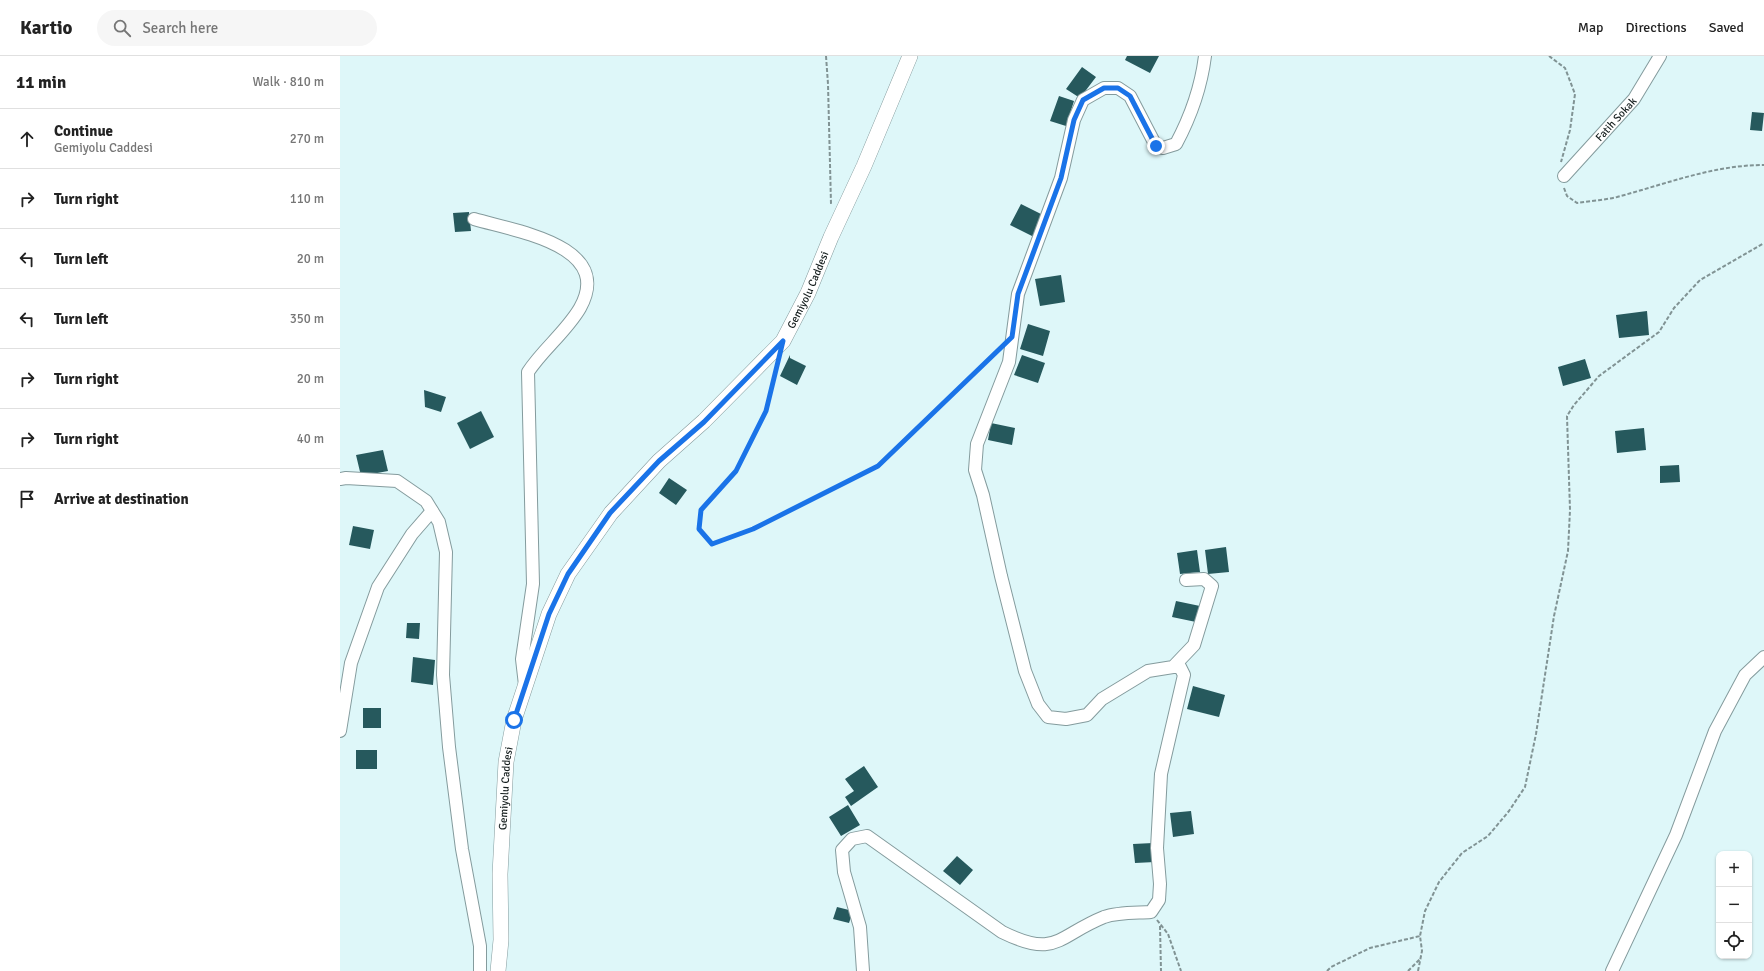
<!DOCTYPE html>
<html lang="en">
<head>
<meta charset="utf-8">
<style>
	:root { --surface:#fff; --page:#f6f6f6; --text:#222; --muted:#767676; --line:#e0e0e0 }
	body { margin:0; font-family:Signika,sans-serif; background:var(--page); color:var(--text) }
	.controls { position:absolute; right:12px; bottom:12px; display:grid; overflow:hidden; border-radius:8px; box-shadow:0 1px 3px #0004 }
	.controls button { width:36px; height:36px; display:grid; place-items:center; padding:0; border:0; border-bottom:1px solid var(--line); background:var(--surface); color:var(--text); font:20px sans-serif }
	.stop { position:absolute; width:12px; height:12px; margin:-9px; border:3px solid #1a73e8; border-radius:50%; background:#fff }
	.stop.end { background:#1a73e8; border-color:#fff; box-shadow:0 1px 4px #0008 }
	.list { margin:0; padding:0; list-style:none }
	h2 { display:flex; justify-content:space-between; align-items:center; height:52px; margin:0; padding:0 16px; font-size:17px }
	h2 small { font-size:13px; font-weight:400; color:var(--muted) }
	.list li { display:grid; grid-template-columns:26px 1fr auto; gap:12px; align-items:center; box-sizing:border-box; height:60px; padding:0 16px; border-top:1px solid var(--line) }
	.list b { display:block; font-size:15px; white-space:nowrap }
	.list p { margin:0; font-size:13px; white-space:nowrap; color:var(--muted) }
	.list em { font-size:13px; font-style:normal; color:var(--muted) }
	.icon { flex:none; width:22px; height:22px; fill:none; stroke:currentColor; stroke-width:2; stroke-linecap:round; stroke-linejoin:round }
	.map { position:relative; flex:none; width:1424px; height:915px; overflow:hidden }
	header { display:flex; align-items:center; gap:24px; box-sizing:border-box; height:56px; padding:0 20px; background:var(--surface); border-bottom:1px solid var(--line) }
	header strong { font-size:19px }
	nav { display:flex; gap:22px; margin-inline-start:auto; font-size:14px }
	.search { width:280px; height:36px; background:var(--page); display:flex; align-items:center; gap:10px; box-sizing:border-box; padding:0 14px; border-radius:22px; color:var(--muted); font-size:15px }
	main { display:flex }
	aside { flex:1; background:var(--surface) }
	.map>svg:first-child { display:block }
	.building { fill:#26595d }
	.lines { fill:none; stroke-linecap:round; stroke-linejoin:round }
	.minor-casing { stroke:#849b9d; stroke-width:14 }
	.tertiary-casing { stroke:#849b9d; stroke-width:16 }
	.path { stroke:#819394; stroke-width:2; stroke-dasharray:4 2; stroke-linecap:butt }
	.minor { stroke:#fff; stroke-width:12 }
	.tertiary { stroke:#fff; stroke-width:15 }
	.route { stroke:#1a73e8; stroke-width:5 }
	.labels { text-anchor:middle; stroke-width:4; stroke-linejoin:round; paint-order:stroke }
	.street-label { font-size:11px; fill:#141d1d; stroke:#def7f9 }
</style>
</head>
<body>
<header>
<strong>Kartio</strong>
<div class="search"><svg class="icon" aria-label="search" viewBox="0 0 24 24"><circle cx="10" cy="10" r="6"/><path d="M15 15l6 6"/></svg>Search here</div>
<nav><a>Map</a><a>Directions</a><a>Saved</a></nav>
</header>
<main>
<aside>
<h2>11 min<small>Walk · 810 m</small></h2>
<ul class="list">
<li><svg class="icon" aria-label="ahead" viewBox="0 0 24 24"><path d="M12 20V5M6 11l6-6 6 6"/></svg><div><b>Continue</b><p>Gemiyolu Caddesi</p></div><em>270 m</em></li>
<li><svg class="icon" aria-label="right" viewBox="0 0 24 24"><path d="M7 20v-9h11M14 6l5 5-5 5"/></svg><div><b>Turn right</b></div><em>110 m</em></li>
<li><svg class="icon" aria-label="left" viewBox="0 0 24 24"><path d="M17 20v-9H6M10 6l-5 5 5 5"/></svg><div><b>Turn left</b></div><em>20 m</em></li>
<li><svg class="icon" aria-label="left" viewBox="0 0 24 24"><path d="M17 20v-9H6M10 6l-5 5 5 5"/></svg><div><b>Turn left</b></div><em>350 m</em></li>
<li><svg class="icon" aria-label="right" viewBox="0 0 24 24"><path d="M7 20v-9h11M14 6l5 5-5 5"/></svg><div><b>Turn right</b></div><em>20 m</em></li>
<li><svg class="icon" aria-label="right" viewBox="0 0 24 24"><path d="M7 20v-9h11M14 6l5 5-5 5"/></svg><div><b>Turn right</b></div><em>40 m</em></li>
<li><svg class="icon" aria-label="arrive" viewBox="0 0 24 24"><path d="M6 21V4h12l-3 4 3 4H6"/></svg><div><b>Arrive at destination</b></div></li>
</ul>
</aside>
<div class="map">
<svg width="1424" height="915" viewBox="0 0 1424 915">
	<rect width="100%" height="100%" fill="#def7f9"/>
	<!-- building -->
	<path class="building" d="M787,0H819L810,17L785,4Z
		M742,11L756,21L740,42L726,33Z
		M719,40L734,45L726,70L710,65Z
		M1412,56L1424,57L1422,75L1410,74Z
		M681,148L705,160L694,181L670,169Z
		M129,156L131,175L115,176L113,157Z
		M721,219L725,246L700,250L695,223Z
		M1307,255L1309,279L1279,282L1276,259Z
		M688,268L710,275L703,300L680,293Z
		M450,299V302L466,310L457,329L440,320Z
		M682,299L705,307L698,327L674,319Z
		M1245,303L1251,322L1223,330L1218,311Z
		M84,334L106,341L101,356L85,351Z
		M141,355L154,381L130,393L117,367Z
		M651,367L675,372L672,389L648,384Z
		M1304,372L1306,394L1277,397L1275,375Z
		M43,394L48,415L21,420L16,399Z
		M1339,409L1340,426L1320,427V410Z
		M329,422L347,434L336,449L319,437Z
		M13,470L34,474L30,493L9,489Z
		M886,491L889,516L868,518L865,494Z
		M857,494L860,516L840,518L837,497Z
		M836,545L860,550L856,566L832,561Z
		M67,567H80L79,583L66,582Z
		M73,601L95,604L93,629L71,626Z
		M853,630L885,639L879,661L847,653Z
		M23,652H41V672H23Z
		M16,694H37V713H16Z
		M524,710L538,731L511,750L505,741L514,735L505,723Z
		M508,749L520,769L501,780L489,761Z
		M851,755L854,778L833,781L830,757Z
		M813,787L815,806L795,807L793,788Z
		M617,800L633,814L620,829L603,815Z
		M497,851L513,855L509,867L493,863Z"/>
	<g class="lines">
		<!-- minor casing -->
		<g class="minor-casing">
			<g id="minor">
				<path id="s1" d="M1224,120L1294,43L1320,0"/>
				<path d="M134,163C174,175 275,189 240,252C226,276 203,293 188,316L193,528L182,603L185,629"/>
				<path d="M0,423L6,422L57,425L86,445L99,466L106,496L103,619L109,691L122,793L140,890V915"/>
				<path d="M846,524L864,523L872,530L854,589L833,611L808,615L762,643L747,659L726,663L708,661L698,648L685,615L661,520L643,439L635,414L637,388L669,306L678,238L721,122L734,64L743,44L764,32H778L790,40L816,90L823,92L836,88C851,60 861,32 865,0"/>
				<path d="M0,675L11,607L38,531L72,478L92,455"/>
				<path d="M523,915L520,871L504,816L502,794L512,783L527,780L662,876C717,903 717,880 764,861C778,856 796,857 811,856L819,844L820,828L817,792L821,718L844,619L840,611H833"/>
				<path d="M1272,915L1336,779L1375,675L1405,619L1424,601"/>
			</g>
		</g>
		<!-- tertiary casing -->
		<g class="tertiary-casing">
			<g id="tertiary">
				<path id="s2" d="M158,915L161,884L160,818L166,706L174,664L209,558L228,518L271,457L319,405L364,365L443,285L468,237L491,181L524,110L570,0"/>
			</g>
		</g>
		<!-- path -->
		<path class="path" d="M486,0L488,28L491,148
			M1209,0L1225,12L1235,38L1230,74L1221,106
			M1224,132L1227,140L1237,147C1250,145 1264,144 1277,141C1326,128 1373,109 1424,109
			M436,311L426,355L396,415L361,454L359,473L372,488L413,473L538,410L658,294
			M817,864L828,878L841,915
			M820,870L821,915
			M987,915L991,911L1030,892L1080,880
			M1068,915L1080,903
			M1078,915L1082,895L1080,880L1085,855L1099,826L1122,797L1148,780L1169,755L1185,731L1196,678L1214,560L1228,495L1230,454L1227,360L1234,349L1259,320L1319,276L1334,252L1360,224L1424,187"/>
		<!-- minor -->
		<use href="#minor" class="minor"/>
		<!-- tertiary -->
		<use href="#tertiary" class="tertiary"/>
	</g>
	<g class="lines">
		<!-- route -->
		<path class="route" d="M174,664L209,558L228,518L270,457L319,405L364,366L443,285L426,355L396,415L361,454L359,473L372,488L413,473L538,410L672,281L678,238L721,122L734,64L743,44L764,32H778L790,40L816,90"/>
	</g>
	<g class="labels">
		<!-- street labels -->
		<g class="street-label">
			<text dy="4" stroke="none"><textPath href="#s1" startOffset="77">Fatih Sokak</textPath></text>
			<text dy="4" stroke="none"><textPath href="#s2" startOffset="783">Gemiyolu Caddesi</textPath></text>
			<text dy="4" stroke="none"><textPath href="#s2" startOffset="183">Gemiyolu Caddesi</textPath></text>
		</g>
	</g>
</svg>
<div class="controls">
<button>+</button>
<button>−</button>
<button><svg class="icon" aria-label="locate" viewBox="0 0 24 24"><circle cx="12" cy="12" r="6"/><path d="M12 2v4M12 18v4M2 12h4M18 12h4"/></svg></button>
</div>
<div class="stop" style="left:174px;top:664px"></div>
<div class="stop end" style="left:816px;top:90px"></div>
</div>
</main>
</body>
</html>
